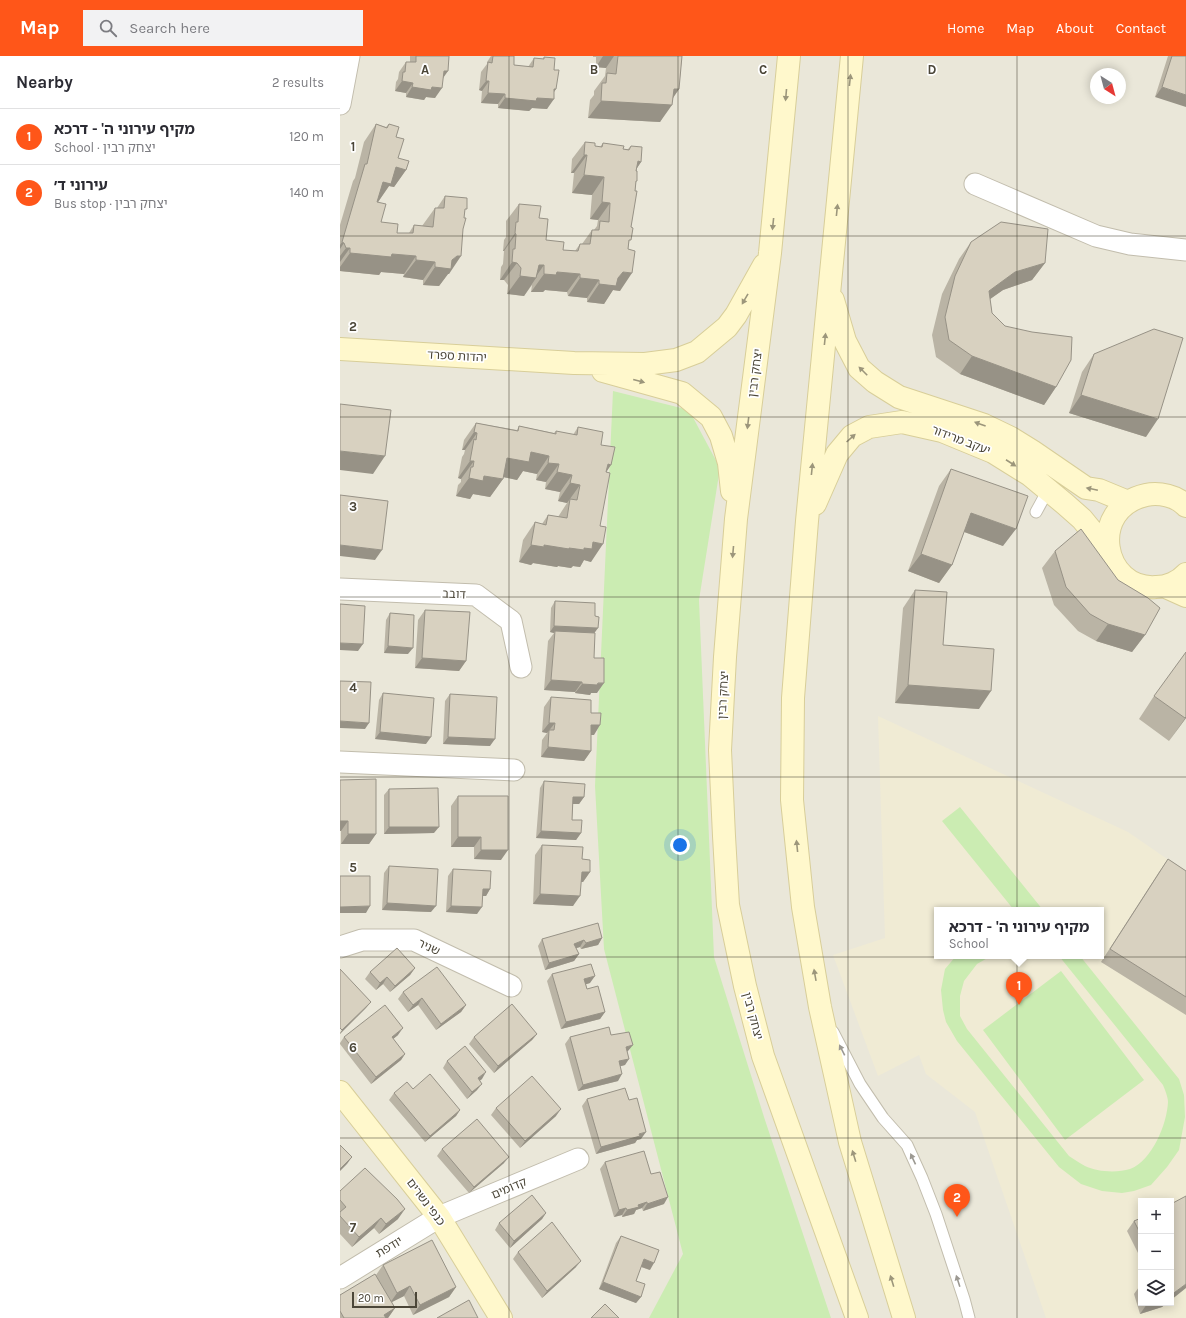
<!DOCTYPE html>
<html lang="en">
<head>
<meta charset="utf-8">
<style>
	:root { --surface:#fff; --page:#f2f2f3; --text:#2b2b33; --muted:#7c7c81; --line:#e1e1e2; --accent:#ff5619 }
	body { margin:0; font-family:Karla,"Noto Sans Hebrew",sans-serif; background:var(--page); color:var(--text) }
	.controls { position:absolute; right:12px; bottom:12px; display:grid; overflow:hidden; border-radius:0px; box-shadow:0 2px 10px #0003 }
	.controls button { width:36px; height:36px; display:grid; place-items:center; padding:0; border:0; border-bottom:1px solid var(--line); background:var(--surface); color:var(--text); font:20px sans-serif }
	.compass { position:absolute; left:750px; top:12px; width:36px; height:36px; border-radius:50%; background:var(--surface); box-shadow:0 2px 10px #0003; rotate:144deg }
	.scale { position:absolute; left:12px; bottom:10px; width:65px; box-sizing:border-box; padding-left:4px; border:2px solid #4b4638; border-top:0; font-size:11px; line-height:14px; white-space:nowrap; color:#4b4638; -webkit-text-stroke:3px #fff; paint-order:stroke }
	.you { position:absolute; left:340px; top:789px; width:14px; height:14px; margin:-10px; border:3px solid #fff; border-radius:50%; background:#1a73e8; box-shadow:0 0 0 6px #1a73e833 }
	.badge { display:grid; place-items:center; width:26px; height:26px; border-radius:50%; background:var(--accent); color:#fff; font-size:13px; font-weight:700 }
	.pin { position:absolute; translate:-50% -33px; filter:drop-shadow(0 1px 2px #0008) }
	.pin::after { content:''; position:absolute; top:21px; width:14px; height:12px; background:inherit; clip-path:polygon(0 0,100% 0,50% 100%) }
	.popup { position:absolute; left:594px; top:851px; width:170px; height:52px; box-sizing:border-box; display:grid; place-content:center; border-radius:0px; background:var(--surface); filter:drop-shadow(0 1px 3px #0005); font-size:13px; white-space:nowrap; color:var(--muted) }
	.popup b { font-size:15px; color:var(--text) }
	.popup::after { content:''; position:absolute; left:50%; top:100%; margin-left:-8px; border:8px solid transparent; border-top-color:var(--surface) }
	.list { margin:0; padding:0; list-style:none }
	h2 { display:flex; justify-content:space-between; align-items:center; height:52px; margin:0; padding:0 16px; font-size:17px }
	h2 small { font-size:13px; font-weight:400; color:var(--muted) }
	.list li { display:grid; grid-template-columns:26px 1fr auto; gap:12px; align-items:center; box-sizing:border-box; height:56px; padding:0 16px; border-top:1px solid var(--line) }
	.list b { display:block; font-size:15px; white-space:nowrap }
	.list p { margin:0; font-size:13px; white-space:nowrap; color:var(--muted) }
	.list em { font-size:13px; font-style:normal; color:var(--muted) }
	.icon { flex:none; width:22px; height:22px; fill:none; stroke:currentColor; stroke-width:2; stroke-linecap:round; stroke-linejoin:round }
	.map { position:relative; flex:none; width:846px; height:1262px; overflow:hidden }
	header { display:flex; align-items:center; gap:24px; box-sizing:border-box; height:56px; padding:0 20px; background:var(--accent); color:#fff }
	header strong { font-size:19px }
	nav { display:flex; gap:22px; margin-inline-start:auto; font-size:14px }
	.search { width:280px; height:36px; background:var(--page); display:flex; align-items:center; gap:10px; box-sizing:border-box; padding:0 14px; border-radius:0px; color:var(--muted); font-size:15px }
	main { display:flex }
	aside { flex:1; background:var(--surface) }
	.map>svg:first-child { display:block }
	.residential { fill:#eae7d9; fill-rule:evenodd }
	.education { fill:#f0ebd4; fill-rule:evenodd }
	.green { fill:#cbecb2 }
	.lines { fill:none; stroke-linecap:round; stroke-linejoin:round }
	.lane-casing { stroke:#c2bdad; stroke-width:13 }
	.street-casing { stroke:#c2bdad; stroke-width:23 }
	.secondary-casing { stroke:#d8ce99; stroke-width:24 }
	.lane { stroke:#fff; stroke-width:11 }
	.street { stroke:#fff; stroke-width:21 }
	.secondary { stroke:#fff8cc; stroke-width:22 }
	.wall { fill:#bab4a5 }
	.shaded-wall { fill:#979286 }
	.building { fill:#d8d1c0; stroke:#979286 }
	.oneway { fill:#9c967b }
	.oneway2 { fill:#9c9992 }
	.grid { fill:none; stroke:#4b4638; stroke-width:1; stroke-opacity:0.55 }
	.labels { text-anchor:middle; stroke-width:3.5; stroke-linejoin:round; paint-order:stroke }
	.street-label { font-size:12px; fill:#4b4638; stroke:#fff }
	.grid-label { font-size:13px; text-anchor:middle; font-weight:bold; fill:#4b4638; stroke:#fff; stroke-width:3.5; stroke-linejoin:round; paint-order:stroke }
</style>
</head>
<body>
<header>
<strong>Map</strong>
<div class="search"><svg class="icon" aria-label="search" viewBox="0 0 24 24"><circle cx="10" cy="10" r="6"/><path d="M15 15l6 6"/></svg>Search here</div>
<nav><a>Home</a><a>Map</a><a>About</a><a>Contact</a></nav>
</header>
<main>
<aside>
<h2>Nearby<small>2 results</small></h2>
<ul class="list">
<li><span class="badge">1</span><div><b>מקיף עירוני ה' - דרכא</b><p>School · יצחק רבין</p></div><em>120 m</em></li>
<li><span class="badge">2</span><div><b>עירוני ד׳</b><p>Bus stop · יצחק רבין</p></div><em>140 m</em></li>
</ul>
</aside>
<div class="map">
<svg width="846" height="1262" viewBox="0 0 846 1262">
	<rect width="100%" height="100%" fill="#f6f4eb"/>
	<!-- residential -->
	<path class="residential" d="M0,0H846V1262H0ZM756,18H780V42H756ZM597,854H761V900H597ZM801,1145H831V1247H801Z"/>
	<!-- education -->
	<path class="education" d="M538,660L788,776L846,816V1262H706L635,1056L586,1018L579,999L538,1020L493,899L545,882ZM597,854H761V900H597ZM801,1145H831V1247H801Z"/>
	<!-- green -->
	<path class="green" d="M273,335L349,354L380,412L359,544L374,901L424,1061L491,1262H309L343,1198L264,893L255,730Z
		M620,751L703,854H674L602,765Z
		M616,900H651L637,908L624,925L620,940V960L627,973L729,1100C734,1103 739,1107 745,1110C757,1116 777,1117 790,1113C812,1105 827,1068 828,1046C828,1041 825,1034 823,1029L719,900H740L839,1023L844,1039L845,1061L839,1094L827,1111L811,1129L794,1135L782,1137L762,1135L741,1128L719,1111L617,985L606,966L603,954L601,934L605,913Z
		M721,915L804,1024L725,1084L643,974Z"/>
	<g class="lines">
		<!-- lane casing -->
		<g class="lane-casing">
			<path id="lane" d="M696,456L708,434
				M493,976L520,1028L543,1062L567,1089L582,1122L596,1158L624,1243L629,1262"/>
		</g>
		<!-- street casing -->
		<g class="street-casing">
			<path id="street" d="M0,48L9,0
				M635,128L756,180L790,188L846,194
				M0,533L136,539L171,565L181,611
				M0,706L174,714
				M0,891L22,884H74L171,930
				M0,1222L99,1161L238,1103"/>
		</g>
		<!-- secondary casing -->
		<g class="secondary-casing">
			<path id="secondary" d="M449,0L430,197L396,463L385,601L380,694L384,780L388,849L405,930L423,1000L517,1262
				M512,0L467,465L453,642L452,744L463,851L480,951L510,1086L564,1262
				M493,244L505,285L519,312L535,326L559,341L644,369L671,382L692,395L746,432L759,434L788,446
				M0,293L234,307L305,308L336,304L357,296L387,271L396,259L424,209
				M263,315L342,337L371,361L381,380L389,407L392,435
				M475,448L497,398L512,380L529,371L562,366L602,375L653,396L690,419L725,448L742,463L769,496
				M846,450C837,440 819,436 806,439C747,452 762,535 816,531C827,531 839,526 846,518
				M826,531L846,540
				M0,1036L99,1161L161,1262"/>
		</g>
		<!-- lane -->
		<use href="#lane" class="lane"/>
		<!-- street -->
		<use href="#street" class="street"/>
		<!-- secondary -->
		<use href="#secondary" class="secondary"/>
	</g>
	<!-- wall -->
	<path class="wall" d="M70,0H109L103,21L95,42L86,41L84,44L66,41V37L55,35L56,26L58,23L59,16L66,6H70Z
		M151,0H174V9L188,11L194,2L203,3L204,1L214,14L216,33L214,36L207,53L192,52L189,55L158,52V48L141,47L142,35L139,34L141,16L147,8V6Z
		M253,0H342L339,33L333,42L320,66L248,62L250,44L254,39V35L265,20L266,12L256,11V1H253Z
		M828,0H846L815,41Z
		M36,68L46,71L49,68L56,81L58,102L66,114L54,131L49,130L38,146L41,166L57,177H69L74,169L82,170L95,152H97L105,140L125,155L109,218H108L99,230L83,229V224L63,221L64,218L41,216L39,219L0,215V169L13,125L15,122L24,86Z
		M245,86L255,90L260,91L263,87L283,93H288L291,90L301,106L297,112L296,127L289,187L280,235L273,234L264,248L247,246V242L228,240L227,236L205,234L203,236H191L192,229L184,240L167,238L168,229L164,224H160L161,211L163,208L164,195H163L164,184L166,181V165L179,148L199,162L206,184L223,194L235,195L240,188H242L252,174H254L257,170L258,164L250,163L252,139L232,137L234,117H231L232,103Z
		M631,186L705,207L692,224L663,234L650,243L652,257L665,270L716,331L704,349L620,318L596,301L592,279L602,238L619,203Z
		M754,298L806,381L729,357L742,316Z
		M136,367L177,374L179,370L214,377L216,375L233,379L238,371L261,389L266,416L251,506L244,504L240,511L233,510L231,512L218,510L217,511L193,507L191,509L179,506L183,484L195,466L202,468L208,459L218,461L227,447L218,445L220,436L205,433L206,426L196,424L197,418L183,415L177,424L163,421V423L150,441L133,438L130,443L116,440L118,429L121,426V423L118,422L122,401L124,398L125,394H122L124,384Z
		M611,413L663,490L624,476L612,509L599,527L568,515L599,430Z
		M715,495L805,579L792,596L756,585L738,575L714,549L702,512Z
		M575,534L603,589L639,653L555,647L563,552Z
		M215,545L254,577V602L257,637H251L250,639L235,637V636L204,634L208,585L214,577L210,576L211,552Z
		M85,554L126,605L119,615L75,612L78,564Z
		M50,557L68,598L44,597L46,564Z
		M43,637L86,688L35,683L39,644Z
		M110,638L150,690L103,688L105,645Z
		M814,640L846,662L829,685L799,663Z
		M211,641L251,657L254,679H251V695L244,705L201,701L202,684L207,677L202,676L204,651Z
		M0,724L36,778L29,788H1V775H0Z
		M204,725L244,741L239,748H233L232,764L241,777L236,784L196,782L200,732Z
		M49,733L94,777L44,778V739Z
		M118,740L161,804L134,803V791H111V750Z
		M202,789L242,803L250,816L243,826H241L233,850L193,848L195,799Z
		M828,803L846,815V959L761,906L819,816Z
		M49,810L91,856L42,854L44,817Z
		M113,813L150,833L146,840H142L137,858L106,856L108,820Z
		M262,882L258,889L241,893L240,891L236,892L239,898L234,905L205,914L198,890L202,883Z
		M75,912L70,919L50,936L43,928L36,934L25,923L30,916Z
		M212,918L250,927L246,928L247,933L265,956L260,963L221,973L207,925Z
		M63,936L126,949L121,956L96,974L78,949L68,956L58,943Z
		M197,978L192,984L154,1017L129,988L134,981Z
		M58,979L53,983L65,998L61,1004L31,1028L0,988V987L4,981Z
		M271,979L288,995L287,996L285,1009L280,1010L278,1025L238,1035L225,988L230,981Z
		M107,1005L142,1023L140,1024L137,1034L127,1043L103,1012Z
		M73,1033L120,1054L116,1060L85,1086L49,1044L54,1037Z
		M247,1043L289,1044L301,1083L297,1084L295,1087L256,1098L242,1050Z
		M156,1052L216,1060L180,1092L151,1059Z
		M102,1093L164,1107L129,1137L97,1100Z
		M265,1106L311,1118L324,1148L303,1155L302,1152L296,1154L294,1158L282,1161V1159L274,1161L260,1113Z
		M0,1135L58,1163L39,1178L34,1172L12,1191L0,1178Z
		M206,1157L202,1163L170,1192L155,1174L159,1167Z
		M801,1162V1203L787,1175L794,1165Z
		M281,1180L310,1214L301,1211L296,1225L301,1241L296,1247L259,1233L276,1187Z
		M178,1196L236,1211L202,1242L173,1203Z
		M43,1209L116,1231L109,1241L73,1259L64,1240L52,1246L55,1252L48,1262H0V1239L36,1219Z
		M801,1228V1247H827L822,1251L800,1258L794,1238Z"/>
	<!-- shaded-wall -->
	<path class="shaded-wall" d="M263,0H274L266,12L256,11Z
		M104,15H108L101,25Z
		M62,25L73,27L66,37L55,35Z
		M146,25H149L142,35L139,34Z
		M72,31H92L102,32L95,42L86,41L84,44L66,41Z
		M822,31L846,39V51L815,41Z
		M214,33H216L209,43H214L207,53L192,52L189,55L158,52L165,42H197Z
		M334,33H339L328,49H332L320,66L248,62L261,45Z
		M148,37L165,38L158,48L141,47Z
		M244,99H247L234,117H231Z
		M298,105L301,106L289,124Z
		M56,111L66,114L54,131L49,130L38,146L31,144L43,126Z
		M244,119L264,121L252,139L232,137Z
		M262,146L270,147L258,164L250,163Z
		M175,177L176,178L164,195H163Z
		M2,186L4,187L0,193V189Z
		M6,192H10L0,206V200Z
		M10,197L52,198L76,200L64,218L41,216L39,219L0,215V211Z
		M117,200H121L109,218H108L99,230L83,229L95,211L112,204Z
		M76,204L95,206L83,224L63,221Z
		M172,206L177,207L164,224H160Z
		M705,207L692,224L663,234L636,253L649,235L675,216Z
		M199,209H204L195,222H196L184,240L167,238L180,220Z
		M217,216L240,218L227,236L205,234L203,236H191L204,218Z
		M283,216L292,217L280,235L273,234L264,248L247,246L259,228L278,222Z
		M240,222L259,224L247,242L228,240Z
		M632,300L716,331L704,349L620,318Z
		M741,339L818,363L806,381L729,357Z
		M134,376L137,377L125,394H122Z
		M0,395L45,400L33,418L0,414Z
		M191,396L209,400L197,418L183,415L177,424L154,419L167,402Z
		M130,405H134L121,423L118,422Z
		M208,407L219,408L206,426L196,424Z
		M268,408L271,409L259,427Z
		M217,416L232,419L220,436L205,433Z
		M144,420L163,423L150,441L133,438L130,443L116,440L129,422Z
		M230,427L240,429L227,447L218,445Z
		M631,457L676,473L663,490L619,474Z
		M253,486L263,488L251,506L244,504L240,511L233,510L231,512L218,510L217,511L193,507L191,509L179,506L191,489H204L229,492H244Z
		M0,489L42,494L35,504L0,500Z
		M581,498L612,509L599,527L568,515Z
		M768,568L805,579L792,596L756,585Z
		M214,570L258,572L253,579L215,575L214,577L210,576Z
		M0,587L23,588L18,595L0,594Z
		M48,590L73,592L68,598L44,597Z
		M82,602L126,605L119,615L75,612Z
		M211,624L242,626L235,636L204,634Z
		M264,627L257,637H251L250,639L235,637L242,628Z
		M568,629L651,635L639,653L555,647Z
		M846,661V662L829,685Z
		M0,665L29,667L25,673L0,672Z
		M209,667H215L207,677L202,676Z
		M251,669H260L254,679H244Z
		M40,676L91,681L86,688L35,683Z
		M108,681L155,683L150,690L103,688Z
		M208,691L251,695L244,705L201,701Z
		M233,741H244L239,748H229Z
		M0,765H8L1,775H0Z
		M49,771H99L94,777L44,778Z
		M201,775L241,777L236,784L196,782Z
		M8,778H36L29,788H1Z
		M118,781H141L134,791H111Z
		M141,794H168L161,804L134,803Z
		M242,816H250L243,826H235Z
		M143,833H150L146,840H138Z
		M200,838L240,840L233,850L193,848Z
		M47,847L96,850L91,856L42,854Z
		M30,850L26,857H0V851Z
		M111,850L142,851L137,858L106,856Z
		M262,882L258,889L241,893L246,887Z
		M244,884L240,891L230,894L234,888Z
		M239,898L234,905L205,914L209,907Z
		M75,912L70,919L50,936L55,930Z
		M255,920L250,927L240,930L244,923Z
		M47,921L43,928L36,934L40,927Z
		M82,942L78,949L68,956L73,949Z
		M31,946L26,952L0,978V977L2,974Z
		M126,949L121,956L96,974L101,968Z
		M265,956L260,963L221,973L226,966Z
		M63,972L58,979L47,988L52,981Z
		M197,978L192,984L154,1017L158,1010Z
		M293,989L288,995L281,997L286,991Z
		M65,998L61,1004L31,1028L36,1021Z
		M289,1003L285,1009L274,1012L279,1005Z
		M146,1016L142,1023L134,1029L138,1022Z
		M282,1018L278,1025L238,1035L243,1029Z
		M142,1028L137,1034L127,1043L132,1036Z
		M221,1053L216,1060L180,1092L185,1085Z
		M120,1054L116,1060L85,1086L90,1080Z
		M306,1076L301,1083L297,1084L295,1087L256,1098L261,1091Z
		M12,1101L7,1108L0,1115V1113Z
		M169,1101L164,1107L129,1137L134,1131Z
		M328,1141L324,1148L303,1155L307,1148Z
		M307,1146L302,1152L296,1154L294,1158L282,1161L287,1154L298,1149Z
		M286,1152L282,1159L274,1161L279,1154Z
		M65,1153L58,1163L39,1178L46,1168Z
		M206,1157L202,1163L170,1192L174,1185Z
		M41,1162L34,1172L12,1191L19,1181Z
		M304,1203L314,1207L310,1214L299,1210Z
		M241,1205L236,1211L202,1242L207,1235Z
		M263,1226L301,1241L296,1247L259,1233Z
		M846,1228V1232L831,1244V1239Z
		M70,1230L64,1240L50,1247L57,1237Z
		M116,1231L109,1241L73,1259L80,1249Z
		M810,1247H827L822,1251L800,1258L807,1248Z
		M55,1252L48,1262H42L44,1259Z"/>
	<!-- building -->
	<path class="building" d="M76,0H109L108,15H104L102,32L92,31L91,34L72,31L73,27L62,25L63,16H65L66,6H76Z
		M153,0H174V9L193,11L194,2L204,3V1L215,2L214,14H219L216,33H214V43L197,42L196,45L165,42V38L148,37L149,25H146L148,6L152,7Z
		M278,0H342L339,33H334L332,49L261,45L262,27H266L267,17L276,18Z
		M832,0H846V39L822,31Z
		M36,68L47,72L49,68L59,71L56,81L64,83L58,102L69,105L66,114L56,111L51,128L43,126L37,146L46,148L41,166L58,168L57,177H73L74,169L93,171L95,152H104L105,140L127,142V153H125L124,162H126L123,173L121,200H117L112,204L111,213L95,211V206L76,204V200L52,198L51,201L10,197V192H6L4,187L2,186L25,108H27Z
		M245,86L255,87V90L262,91L263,87L284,90L283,93L289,94L291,90L302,91L301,106L298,105L296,115H297V125H296L295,135H297L291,171L293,172L291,184H289L288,193L295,195L292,217L283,216L278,222L276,230L259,228V224L240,222V218L217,216L216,219L204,218V209H199L196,222L180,220L181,212L177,207L172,206L173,193H175L176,178L175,177L176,166H178L179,148L201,150L199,162L208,163L206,184L224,186L223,194L238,195L240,188H250L252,174H259L260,165L269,166L270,147L262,146L264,121L244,119L247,99H244Z
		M661,166L708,173L705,207L675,216L649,235L652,257L665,270L692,276L732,281L731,304L716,331L632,300L609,284L605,261L615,220L631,186Z
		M814,273L843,282L818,363L741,339L754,298Z
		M0,348L51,354L45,400L0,395Z
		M136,367L178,375L179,370L216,378V375L237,379L238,371L263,376L261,389L275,391L271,409L268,408L266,416L270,417L260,470L266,471L263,488L253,486L252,493L244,492V494L229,492V493L204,489V491L191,489L195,466L206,469L208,459L227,462L230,443L237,444L240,429L230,427L232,419L217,416L219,408L208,407L209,400L191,396L189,406L167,402L163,423L144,420L143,425L129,422L131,411H133L134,405H130L134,383L136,384L137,377L134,376Z
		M611,413L688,440L676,473L631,457L612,509L581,498Z
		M0,439L48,445L42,494L0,489Z
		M741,473L778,524L808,542L820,552L805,579L768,568L750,558L726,531L715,495Z
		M575,534L607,536L603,589L654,593L651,635L568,629Z
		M215,545L255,547V560L259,561L258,572L214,570Z
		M0,548L25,550L23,588L0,587Z
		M85,554L130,556L126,605L82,602Z
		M50,557L74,559L73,592L48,590Z
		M215,575L255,577L254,602H264V627H258L257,629L242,628V626L211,624Z
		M846,596V661L845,662L814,640Z
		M0,625L31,626L29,667L0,665Z
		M43,637L94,642L91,681L40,676Z
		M110,638L157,641L155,683L108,681Z
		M211,641L251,644V657H261L260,669H251V695L208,691L209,674H214L215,667H209Z
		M36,723V778H8V765H0V724Z
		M204,725L245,728L244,741H233L232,764H242L241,777L201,775Z
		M98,732L99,771H49V733Z
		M118,740H168V794H141V781H118Z
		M202,789L243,791L242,803L250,804V816H242L240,840L200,838Z
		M828,803L846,815V941L770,893Z
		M49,810L98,813L96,850L47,847Z
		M113,813L151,815L150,833H143L142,851L111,850Z
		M0,820H30V850L0,851Z
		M258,867L262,882L246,887L244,884L234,888L239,898L209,907L202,883Z
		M57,892L75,912L55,930L47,921L40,927L30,916Z
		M251,908L255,920L244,923L247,933L258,930L265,956L226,966L212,918Z
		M97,911L126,949L101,968L82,942L73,949L63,936Z
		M0,913L31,946L2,974L0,972Z
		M172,948L197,978L158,1010L134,981Z
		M45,949L63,972L52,981L65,998L36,1021L4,981Z
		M269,971L271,979L289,976L293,989L286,991L289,1003L279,1005L282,1018L243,1029L230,981Z
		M125,990L146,1016L138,1022L142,1028L132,1036L107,1005Z
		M90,1018L120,1054L90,1080L54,1037L67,1026L73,1033Z
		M192,1020L221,1053L185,1085L156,1052Z
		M285,1032L289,1044L297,1042L306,1076L299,1078L300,1080L261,1091L247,1043Z
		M137,1063L169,1101L134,1131L102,1093Z
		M0,1089L12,1101L0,1113Z
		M304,1095L311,1118L320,1116L328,1141L307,1148V1146L298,1149L299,1151L287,1154L286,1152L279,1154L265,1106Z
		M25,1112L57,1143L65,1153L46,1168L41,1162L19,1181L0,1160V1156L6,1151L0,1144V1135Z
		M192,1139L206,1157L174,1185L159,1167Z
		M846,1140V1228L831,1239V1148Z
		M801,1162V1179L794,1165Z
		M212,1166L241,1205L207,1235L178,1196Z
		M281,1180L319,1194L314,1207L304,1203L296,1225L305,1228L301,1241L263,1226Z
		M92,1184L116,1231L80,1249L70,1230L57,1237L43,1209Z
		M35,1218L55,1252L44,1259L46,1262H4L0,1255V1239Z
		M129,1244L138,1262H97Z
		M265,1248L279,1262H251Z"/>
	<!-- one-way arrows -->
	<defs><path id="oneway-solid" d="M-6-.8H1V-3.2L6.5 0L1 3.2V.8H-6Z"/></defs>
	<g class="oneway">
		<use href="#oneway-solid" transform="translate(510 24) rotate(-84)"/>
		<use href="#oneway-solid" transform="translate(446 39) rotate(95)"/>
		<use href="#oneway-solid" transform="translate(497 154) rotate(-84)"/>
		<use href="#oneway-solid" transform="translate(433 168) rotate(96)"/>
		<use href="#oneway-solid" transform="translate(405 243) rotate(120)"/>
		<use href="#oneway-solid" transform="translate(485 283) rotate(-84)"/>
		<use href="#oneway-solid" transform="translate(523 315) rotate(-135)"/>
		<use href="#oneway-solid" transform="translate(299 325) rotate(15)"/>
		<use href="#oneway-solid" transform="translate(408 367) rotate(97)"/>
		<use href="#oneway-solid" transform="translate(640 368) rotate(-160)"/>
		<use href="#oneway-solid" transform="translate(511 382) rotate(-42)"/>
		<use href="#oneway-solid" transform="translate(671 407) rotate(33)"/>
		<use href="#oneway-solid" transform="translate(472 413) rotate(-84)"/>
		<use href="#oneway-solid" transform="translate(752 433) rotate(-168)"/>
		<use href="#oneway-solid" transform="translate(393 496) rotate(95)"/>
		<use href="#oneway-solid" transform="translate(457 790) rotate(-96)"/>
		<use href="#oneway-solid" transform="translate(475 919) rotate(-100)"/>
		<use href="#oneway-solid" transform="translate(514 1100) rotate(-107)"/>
		<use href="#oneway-solid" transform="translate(552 1225) rotate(-107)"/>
	</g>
	<g class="oneway2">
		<use href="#oneway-solid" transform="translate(502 994) rotate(-117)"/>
		<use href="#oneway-solid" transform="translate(573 1103) rotate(-115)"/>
		<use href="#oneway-solid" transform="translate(618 1225) rotate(-108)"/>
	</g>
	<!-- grid -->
	<path class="grid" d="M169,0V1262M338,0V1262M508,0V1262M677,0V1262M0,180H846M0,361H846M0,541H846M0,721H846M0,901H846M0,1082H846"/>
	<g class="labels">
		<!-- street labels -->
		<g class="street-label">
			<text transform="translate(117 300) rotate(3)" y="4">יהדות ספרד</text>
			<text transform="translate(415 317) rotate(-83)" y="4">יצחק רבין</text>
			<text transform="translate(621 384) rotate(21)" y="4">יעקב מרידור</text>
			<text transform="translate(114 538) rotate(2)" y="4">דובב</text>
			<text transform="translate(383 639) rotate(-87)" y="4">יצחק רבין</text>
			<text transform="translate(89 891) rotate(25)" y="4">שניר</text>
			<text transform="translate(413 960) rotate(75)" y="4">יצחק רבין</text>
			<text transform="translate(169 1132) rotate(-23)" y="4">קדומים</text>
			<text transform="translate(86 1146) rotate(53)" y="4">כנפי נשרים</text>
			<text transform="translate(49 1191) rotate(-31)" y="4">יודפת</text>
		</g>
	</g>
	<g class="grid-label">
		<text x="85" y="18">A</text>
		<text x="254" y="18">B</text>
		<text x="423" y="18">C</text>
		<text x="592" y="18">D</text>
		<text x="13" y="95">1</text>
		<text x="13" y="275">2</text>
		<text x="13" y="455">3</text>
		<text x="13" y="636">4</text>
		<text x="13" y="816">5</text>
		<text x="13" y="996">6</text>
		<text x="13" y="1176">7</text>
	</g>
</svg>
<div class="controls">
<button>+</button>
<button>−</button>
<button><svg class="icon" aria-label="layers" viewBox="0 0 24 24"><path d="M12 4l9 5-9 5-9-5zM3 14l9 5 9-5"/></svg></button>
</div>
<svg class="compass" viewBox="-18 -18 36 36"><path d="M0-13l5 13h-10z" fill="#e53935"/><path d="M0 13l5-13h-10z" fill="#7c7c81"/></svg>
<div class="scale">20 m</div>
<div class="you"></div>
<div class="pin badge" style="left:679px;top:949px">1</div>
<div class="popup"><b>מקיף עירוני ה' - דרכא</b>School</div>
<div class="pin badge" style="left:617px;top:1161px">2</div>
</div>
</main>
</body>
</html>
